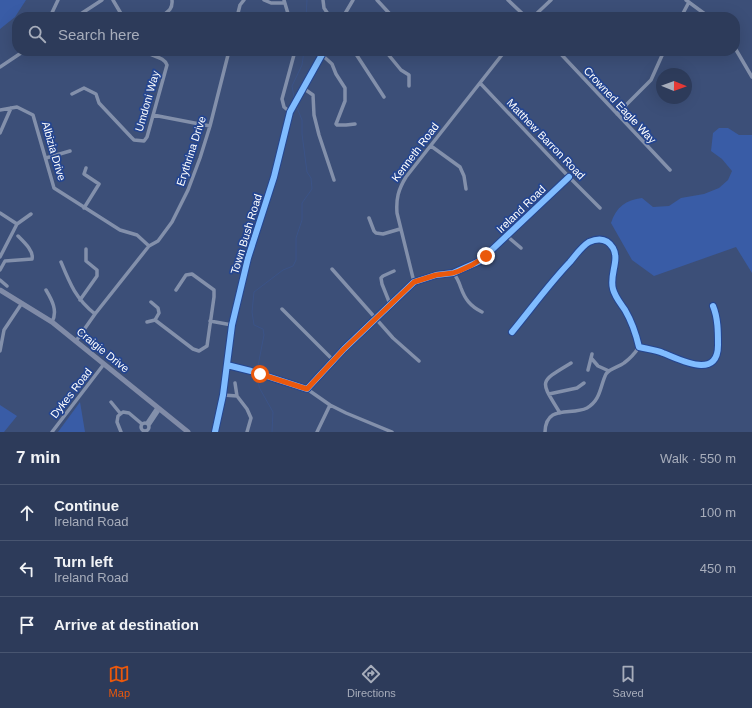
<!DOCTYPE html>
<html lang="en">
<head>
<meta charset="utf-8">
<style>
	:root { --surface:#2d3b5a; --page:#394663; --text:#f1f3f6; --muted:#a7adbb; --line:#485570; --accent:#ea580c }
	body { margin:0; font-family:Helvetica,sans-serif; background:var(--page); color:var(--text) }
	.compass { position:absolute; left:656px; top:68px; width:36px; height:36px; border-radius:50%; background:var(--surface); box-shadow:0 4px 16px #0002; rotate:91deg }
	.stop { position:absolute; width:12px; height:12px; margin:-9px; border:3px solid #ea580c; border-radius:50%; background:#fff }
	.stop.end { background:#ea580c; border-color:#fff; box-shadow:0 1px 4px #0008 }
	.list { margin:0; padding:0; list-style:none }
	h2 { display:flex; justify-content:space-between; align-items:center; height:52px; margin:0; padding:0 16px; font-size:17px }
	h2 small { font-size:13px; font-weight:400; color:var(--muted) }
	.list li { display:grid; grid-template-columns:26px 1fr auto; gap:12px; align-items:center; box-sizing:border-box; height:56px; padding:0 16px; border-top:1px solid var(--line) }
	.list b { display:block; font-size:15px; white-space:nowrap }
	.list p { margin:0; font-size:13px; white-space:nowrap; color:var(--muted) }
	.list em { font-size:13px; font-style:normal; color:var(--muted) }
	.icon { flex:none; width:22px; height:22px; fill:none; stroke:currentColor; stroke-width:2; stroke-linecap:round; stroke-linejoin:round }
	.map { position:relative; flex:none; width:752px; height:432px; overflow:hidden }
	.search { position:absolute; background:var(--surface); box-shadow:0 4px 16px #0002; left:12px; right:12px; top:12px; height:44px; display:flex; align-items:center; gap:10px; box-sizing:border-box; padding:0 14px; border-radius:16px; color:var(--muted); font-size:15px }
	.sheet { height:220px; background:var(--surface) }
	nav { display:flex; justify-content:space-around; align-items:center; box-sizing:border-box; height:56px; border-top:1px solid var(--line); background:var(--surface); font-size:11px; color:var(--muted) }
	nav a { display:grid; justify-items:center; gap:2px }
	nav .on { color:var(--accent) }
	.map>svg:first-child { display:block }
	.green { fill:#395ca6 }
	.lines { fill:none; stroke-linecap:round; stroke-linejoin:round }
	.stream { stroke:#3b5387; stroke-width:1 }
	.street { stroke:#8390ab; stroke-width:3.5 }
	.secondary { stroke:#808ba7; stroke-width:5 }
	.cycleway-casing { stroke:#244590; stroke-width:8 }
	.cycleway { stroke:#80bcff; stroke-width:6 }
	.route { stroke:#ea580c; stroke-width:5 }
	.labels { text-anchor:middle; stroke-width:3.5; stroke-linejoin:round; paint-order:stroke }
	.street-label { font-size:11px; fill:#fff; stroke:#244590 }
</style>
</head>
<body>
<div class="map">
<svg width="752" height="432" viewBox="0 0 752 432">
	<rect width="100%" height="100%" fill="#3c4f78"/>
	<!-- green -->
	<path class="green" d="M0,0H26L15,17L0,29Z
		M719,128H728L739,135H752V273L736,247L654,276L632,260L611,223C616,207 626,200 642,198L653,207L669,206L681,198L704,194L719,188L728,180L732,171L722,159L711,151L713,133Z
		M80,402L85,432H58Z
		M0,405L17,416L4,432H0Z"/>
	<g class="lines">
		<!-- stream -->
		<path class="stream" d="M306,17L307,0
			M295,102L292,86L302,65L304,51
			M257,371L264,335L263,329L254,325L252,312L254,292L283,270L293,266L296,260V238L302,220V203L312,189L311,178L307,172L302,134V120L296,105
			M256,374V376L260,389L273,412L272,432"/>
		<!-- street -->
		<path class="street" d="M113,0L123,17
			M264,0L271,3H284
			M284,0L289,17
			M323,0L324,8L330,17
			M377,0L389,13
			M508,0L526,17
			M686,0L709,17
			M50,17L58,0
			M76,17L102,0
			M160,17C167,12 173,10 172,0
			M237,17L240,5L244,0
			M343,17L353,0
			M533,17L551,0
			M681,17L689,2
			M735,48L752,77
			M354,51L384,97
			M378,51L387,53L392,51
			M558,51L670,170
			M106,52L107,51
			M387,53L401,70L409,75V86
			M322,55L332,64L336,74L345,88V101L336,124L337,125H346L355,124
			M0,67L24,51
			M480,83L569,177L600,208
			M303,88L313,95L314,115L319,135L334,180
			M72,94L84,88L96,94L99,103L131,137L134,140L144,141L147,137L167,65C164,56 151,57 145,51
			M0,110L17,107L33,115L54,188L120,230L137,235L149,246
			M290,112L284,107L282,99L295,51
			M617,114L651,80L664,51
			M153,115L210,126
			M0,133L11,108
			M431,146L460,167L464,176L466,189
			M46,158L70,151
			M84,208L99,184L84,174L86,168
			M0,213L17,224
			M369,218L374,231L376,233L383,234L400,229
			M507,236L521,248
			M0,257L17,224L31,214
			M61,262C70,284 76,299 95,314
			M332,269L393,338L419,361
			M0,270L5,261L32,259C34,251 24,242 18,236
			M453,273C457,277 459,282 461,288C465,299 470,306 482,312
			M0,280L7,286
			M414,282L397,213C396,199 398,190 406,177L505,51
			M46,290C52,300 58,311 52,322
			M80,300L97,276V270L86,261V249
			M390,304L382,284L381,278L383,276L394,271
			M282,309L333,360
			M155,320L193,349L199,351L207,346L214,297V290L192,274L186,275L176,290
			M210,321L232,325
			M147,322L155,320L159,313L158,308L151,302
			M512,332C531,309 549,284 570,262C576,255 581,247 589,242C598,238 607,238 613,248C620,260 609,275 613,289C615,297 621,304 625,310C632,322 636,334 639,347C647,349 656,350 663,353C681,360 718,380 718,345C718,332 718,318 713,306
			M76,341L95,314L145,251L149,246L158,241L172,222L188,190L200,158L210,126L229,51
			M0,351L4,330L22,303
			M592,359L598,366L609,371
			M227,365L251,371L307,389L344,349L414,282L436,275L453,273L480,261L569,177
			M588,370L592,354
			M235,383L237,396L247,409L251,418L247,432
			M307,389L330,405L346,413L392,432
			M549,394L577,388L584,383
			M223,395L237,396
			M111,402L120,413
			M560,413C540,380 538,383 571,363
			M141 427a4 4 0 1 1 8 0a4 4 0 1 1-8 0Z
			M147,423L157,408
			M149,425L159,410
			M52,432L104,364
			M121,432L117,422L118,416L123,412L129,413L142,424
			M215,432L223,395L232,325L248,258L274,177L290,112L324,51
			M317,432L330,405
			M545,432C546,404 571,416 587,408C601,400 600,386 606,374C610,368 619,367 624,363C631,358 635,353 639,347"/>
		<!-- secondary -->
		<path class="secondary" d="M0,290L52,322L188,432"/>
		<!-- cycleway casing -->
		<g class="cycleway-casing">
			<path id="cycleway" d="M512,332C531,309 549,284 570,262C576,255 581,247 589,242C598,238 607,238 613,248C620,260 609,275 613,289C615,297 621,304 625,310C632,322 636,334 639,347C647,349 656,350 663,353C681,360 718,380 718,345C718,332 718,318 713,306
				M227,365L251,371L307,389L344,349L414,282L436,275L453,273L480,261L569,177
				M215,432L223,395L232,325L248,258L274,177L290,112L324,51"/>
		</g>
		<!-- cycleway -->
		<use href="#cycleway" class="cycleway"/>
	</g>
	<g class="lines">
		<!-- route -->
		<path class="route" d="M260,374L307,389L344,349L414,282L436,275L453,273L459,271L472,265L486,256"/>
	</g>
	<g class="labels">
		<!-- street labels -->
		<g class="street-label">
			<text transform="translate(147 101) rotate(-74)" y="4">Umdoni Way</text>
			<text transform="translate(620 105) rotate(47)" y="4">Crowned Eagle Way</text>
			<text transform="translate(546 139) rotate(46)" y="4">Matthew Barron Road</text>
			<text transform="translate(54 151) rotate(74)" y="4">Albizia Drive</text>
			<text transform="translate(191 151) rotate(-72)" y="4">Erythrina Drive</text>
			<text transform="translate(415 152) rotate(-53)" y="4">Kenneth Road</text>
			<text transform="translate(521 209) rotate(-44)" y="4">Ireland Road</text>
			<text transform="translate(246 234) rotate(-73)" y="4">Town Bush Road</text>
			<text transform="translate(103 350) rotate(39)" y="4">Craigie Drive</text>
			<text transform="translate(71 393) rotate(-52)" y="4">Dykes Road</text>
		</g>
	</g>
</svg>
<svg class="compass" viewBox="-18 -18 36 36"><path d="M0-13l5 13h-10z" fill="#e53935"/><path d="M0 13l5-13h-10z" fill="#a7adbb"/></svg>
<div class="stop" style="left:260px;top:374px"></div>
<div class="stop end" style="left:486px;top:256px"></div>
<div class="search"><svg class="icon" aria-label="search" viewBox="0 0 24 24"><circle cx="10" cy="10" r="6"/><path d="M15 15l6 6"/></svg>Search here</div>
</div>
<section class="sheet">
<h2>7 min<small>Walk · 550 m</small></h2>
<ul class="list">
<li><svg class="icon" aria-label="ahead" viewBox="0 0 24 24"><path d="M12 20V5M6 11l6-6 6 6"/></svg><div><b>Continue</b><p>Ireland Road</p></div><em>100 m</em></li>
<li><svg class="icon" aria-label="left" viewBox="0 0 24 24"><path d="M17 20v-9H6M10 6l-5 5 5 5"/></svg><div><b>Turn left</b><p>Ireland Road</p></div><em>450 m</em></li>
<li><svg class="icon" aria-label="arrive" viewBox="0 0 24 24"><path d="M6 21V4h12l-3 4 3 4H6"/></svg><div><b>Arrive at destination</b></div></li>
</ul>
</section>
<nav>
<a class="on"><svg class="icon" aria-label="map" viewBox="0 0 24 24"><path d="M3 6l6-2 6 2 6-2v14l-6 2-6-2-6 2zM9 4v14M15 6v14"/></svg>Map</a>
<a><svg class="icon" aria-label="directions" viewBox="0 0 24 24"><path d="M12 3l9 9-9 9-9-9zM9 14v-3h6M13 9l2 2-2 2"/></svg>Directions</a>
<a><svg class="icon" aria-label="saved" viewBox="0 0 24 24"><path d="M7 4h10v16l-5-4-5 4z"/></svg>Saved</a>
</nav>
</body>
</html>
